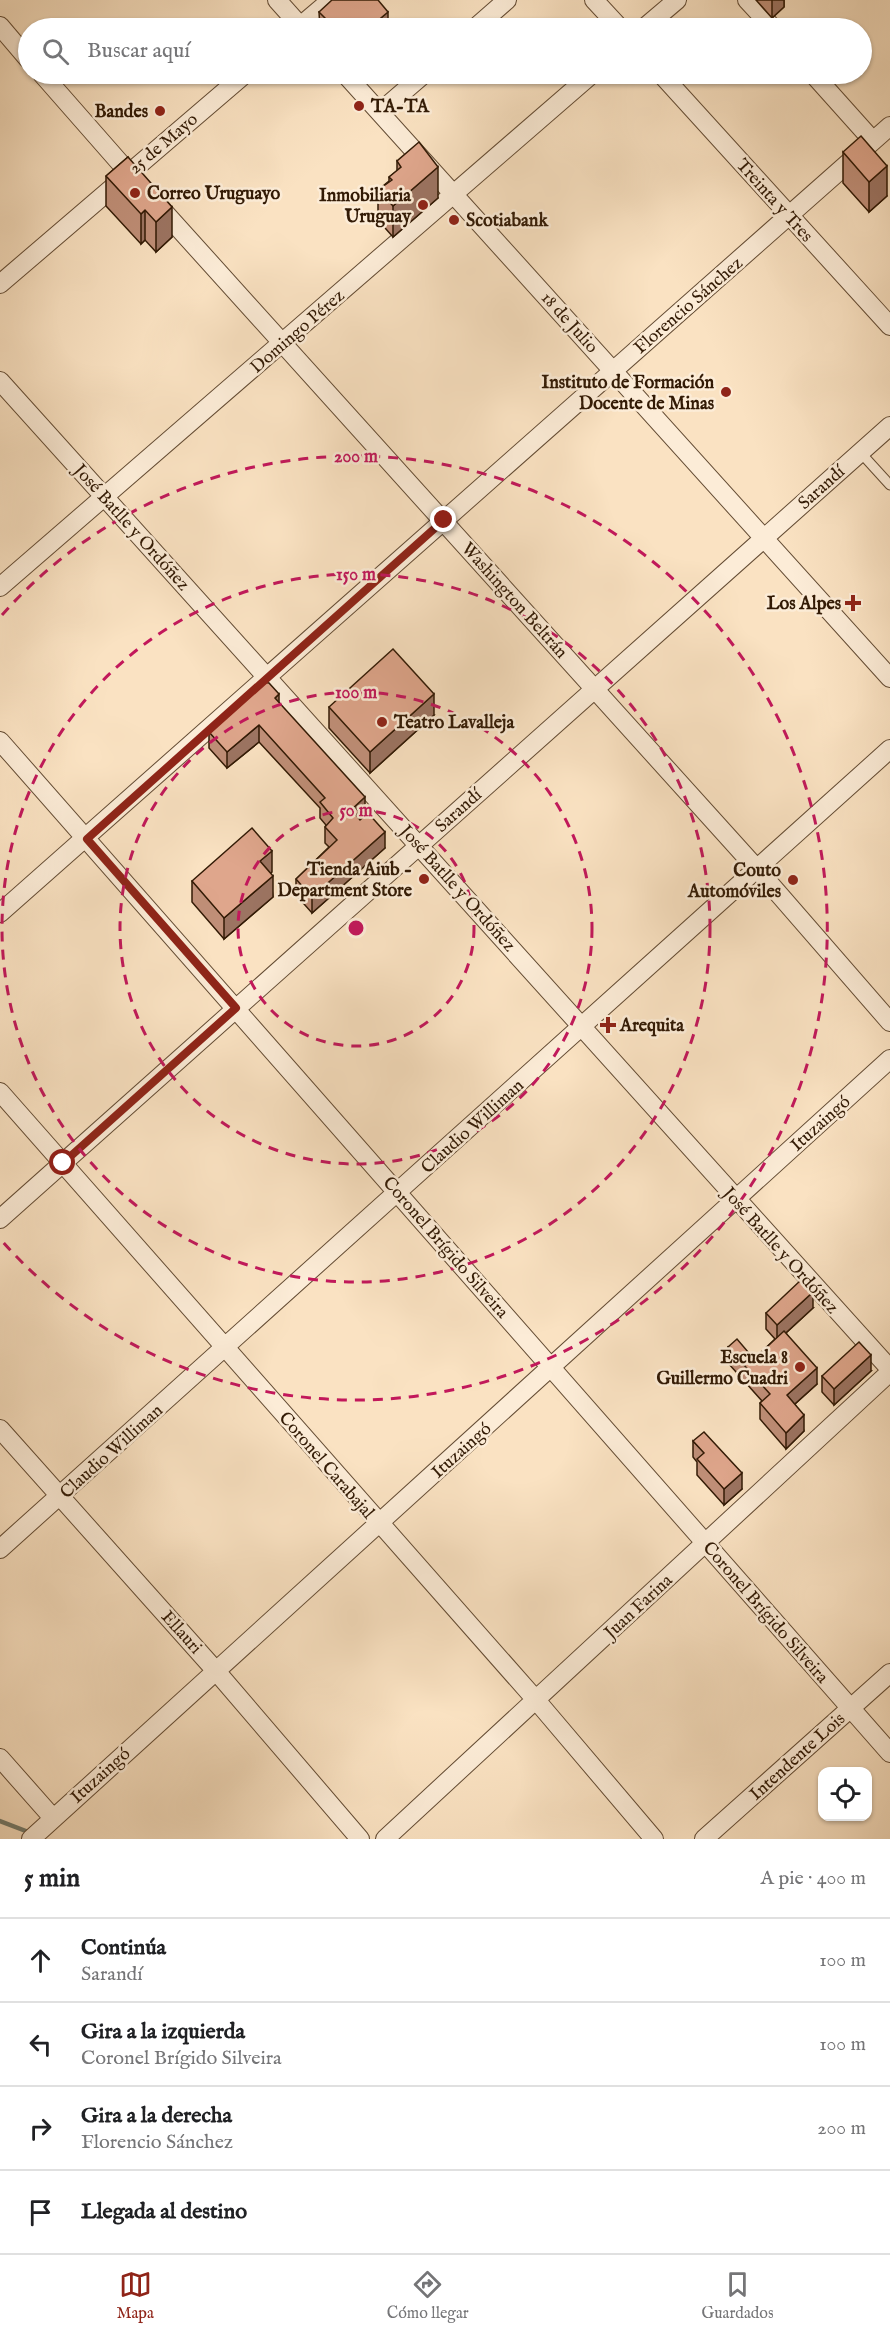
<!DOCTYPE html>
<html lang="es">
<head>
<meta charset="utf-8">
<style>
	:root { --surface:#fff; --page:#f2f2f2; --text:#202124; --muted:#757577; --line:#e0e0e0; --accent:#8f2418 }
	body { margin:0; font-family:"IM FELL English",serif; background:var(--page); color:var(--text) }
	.controls { position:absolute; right:18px; bottom:18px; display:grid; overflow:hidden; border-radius:12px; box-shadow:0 2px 4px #0004 }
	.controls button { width:54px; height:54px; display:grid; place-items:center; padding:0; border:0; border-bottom:2px solid var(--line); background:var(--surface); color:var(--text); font:30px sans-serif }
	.stop { position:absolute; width:18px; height:18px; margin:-14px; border:4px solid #8f2418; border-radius:50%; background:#fff }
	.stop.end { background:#8f2418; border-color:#fff; box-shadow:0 2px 6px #0008 }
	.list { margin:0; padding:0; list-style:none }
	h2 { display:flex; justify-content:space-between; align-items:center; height:78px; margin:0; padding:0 24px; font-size:26px }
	h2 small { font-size:20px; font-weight:400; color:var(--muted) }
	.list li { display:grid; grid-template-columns:39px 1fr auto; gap:18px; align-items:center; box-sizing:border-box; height:84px; padding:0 24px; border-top:2px solid var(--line) }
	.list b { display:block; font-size:22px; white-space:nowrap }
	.list p { margin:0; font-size:20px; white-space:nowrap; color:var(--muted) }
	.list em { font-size:20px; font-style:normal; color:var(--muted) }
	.icon { flex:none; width:33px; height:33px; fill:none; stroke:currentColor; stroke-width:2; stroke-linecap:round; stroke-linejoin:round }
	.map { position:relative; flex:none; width:890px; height:1839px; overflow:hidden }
	.search { position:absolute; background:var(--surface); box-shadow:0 2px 4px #0004; left:18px; right:18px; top:18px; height:66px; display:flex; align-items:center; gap:15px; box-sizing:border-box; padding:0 21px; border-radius:33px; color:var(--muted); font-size:22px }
	.sheet { height:414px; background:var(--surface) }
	nav { display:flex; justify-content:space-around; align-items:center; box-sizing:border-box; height:84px; border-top:2px solid var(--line); background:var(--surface); font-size:16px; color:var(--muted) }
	nav a { display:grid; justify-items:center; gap:3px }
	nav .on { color:var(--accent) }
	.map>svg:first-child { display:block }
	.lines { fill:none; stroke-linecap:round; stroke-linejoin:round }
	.stream { stroke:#737c6e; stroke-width:4.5 }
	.lane-casing { stroke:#644c34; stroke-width:11 }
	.street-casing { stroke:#644c34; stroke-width:20 }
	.lane { stroke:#fcecd7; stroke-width:9 }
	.street { stroke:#fcecd7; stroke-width:18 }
	.wall { fill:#c08f78; stroke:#321a05; stroke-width:1.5 }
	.shaded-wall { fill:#9c7462; stroke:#321a05; stroke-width:1.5 }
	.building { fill:#dfa68c; stroke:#321a05; stroke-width:1.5 }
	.route { stroke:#8f2418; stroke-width:8 }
	.ring { fill:none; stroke:#c2185b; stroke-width:3; stroke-dasharray:10 8 }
	.poi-dot { fill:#8f2418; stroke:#fcecd7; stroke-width:2 }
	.labels { text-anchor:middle; stroke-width:5; stroke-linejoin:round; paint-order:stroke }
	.poi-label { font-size:18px; font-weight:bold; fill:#321a05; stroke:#fcecd7; text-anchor:end }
	.street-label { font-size:18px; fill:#321a05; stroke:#fcecd7 }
	.centre { fill:#c2185b; stroke:#fcecd7; stroke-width:3 }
	.ring-label { font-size:18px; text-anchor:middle; font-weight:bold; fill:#c2185b; stroke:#fcecd7; stroke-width:5; stroke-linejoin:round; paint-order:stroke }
</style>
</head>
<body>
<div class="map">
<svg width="890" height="1839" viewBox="0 0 890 1839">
	<rect width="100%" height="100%" fill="#fae2c2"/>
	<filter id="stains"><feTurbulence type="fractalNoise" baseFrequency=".00333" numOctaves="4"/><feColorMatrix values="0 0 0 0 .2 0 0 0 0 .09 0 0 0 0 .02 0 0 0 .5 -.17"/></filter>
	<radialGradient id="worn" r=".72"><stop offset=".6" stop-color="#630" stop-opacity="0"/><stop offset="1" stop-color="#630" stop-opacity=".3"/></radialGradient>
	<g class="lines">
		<!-- stream -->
		<path class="stream" d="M0,1821L31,1833"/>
		<!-- lane casing -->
		<g class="lane-casing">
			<path id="lane" d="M860,452L890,485"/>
		</g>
		<!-- street casing -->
		<g class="street-casing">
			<path id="street" d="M277,0L302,28
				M594,0L620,28
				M747,0L773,28
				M0,26L28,59
				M298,28L331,0
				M475,28L507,0
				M644,28L677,0
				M42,74L135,180
				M345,74L890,678
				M661,74L890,326
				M813,74L873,141
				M381,111L424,74
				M156,203L757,869L890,1022
				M0,284L245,74
				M0,381L890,1369
				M0,587L592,74
				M0,741L890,1753
				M0,913L890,126
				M0,1092L536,1700L654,1839
				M0,1219L890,426
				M0,1429L216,1671L360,1839
				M0,1549L890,749
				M0,1758L53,1818
				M31,1839L890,1059
				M385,1839L890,1372
				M704,1839L890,1673"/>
		</g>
		<!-- lane -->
		<use href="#lane" class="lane"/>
		<!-- street -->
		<use href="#street" class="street"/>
	</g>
	<!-- wall -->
	<path class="wall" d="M756,0H784V7L772,18Z
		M319,12L388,28H320Z
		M843,152L887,196L869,212L843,183Z
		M128,157L172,237L156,252L145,240L141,244L106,206V176Z
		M397,161L438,198L393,237L378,220V190L389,181V177L397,171Z
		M279,703L365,813L359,819L385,848L312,913L296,895V879L329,847L325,843V827L326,825L320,818V808L259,742L227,768L209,748V732Z
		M329,707L434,715L370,773L329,728Z
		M272,872L270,873L273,897L224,939L192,902V881Z
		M813,1308L786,1333L817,1384L795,1404L804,1431L786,1449L760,1419V1403L762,1401L728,1363V1347L754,1359L775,1339L766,1329V1313Z
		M871,1371L834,1405L822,1392V1376Z
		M693,1441L742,1489L724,1505L697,1475V1462L693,1457Z"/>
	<!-- shaded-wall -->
	<path class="shaded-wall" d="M772,0H784V7L772,18Z
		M388,12V28H369Z
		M887,166V196L869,212V182Z
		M438,167V198L393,237V206Z
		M172,207V237L156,252V222Z
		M145,210V240L141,244V214Z
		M279,694V710L275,698Z
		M434,694V715L370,773V752Z
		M259,725V742L227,768V752Z
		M365,797V813L359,818V828L352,809Z
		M385,832V848L312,913V897Z
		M272,851V872L260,882V861Z
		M273,876V897L224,939V918Z
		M813,1292V1308L777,1341V1325Z
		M871,1355V1371L834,1405V1389Z
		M817,1368V1384L787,1411V1395Z
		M804,1415V1431L786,1449V1433Z
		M742,1473V1489L724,1505V1489Z"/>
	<!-- building -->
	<path class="building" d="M332,0H378L388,12L369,28H335L319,12Z
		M861,136L887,166L869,182L843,152Z
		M419,142L438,167L393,206L378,190L392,180L389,177L401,167L397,161Z
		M128,157L172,207L156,222L145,210L141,214L106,176Z
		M393,649L434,694L370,752L329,707Z
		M263,682L269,683L279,694L275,698L365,797L352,809V811L356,808L359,812L356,815L360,820L368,813L385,832L312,897L296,879L337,840L325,827L333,818L320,802L325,798L259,725L227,752L209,732Z
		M252,828L272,851L260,861L273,876L224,918L192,881Z
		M802,1279L813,1292L777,1325L766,1313Z
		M784,1331L817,1368L787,1395L804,1415L786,1433L760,1403L770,1394L728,1347L737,1339L754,1359Z
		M859,1342L871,1355L834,1389L822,1376Z
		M704,1432L742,1473L724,1489L697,1459L704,1453L693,1441Z"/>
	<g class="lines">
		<!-- route -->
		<path class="route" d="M63,1163L236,1008L87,839L444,520"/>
	</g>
	<!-- distance rings -->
	<g class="ring">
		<circle cx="356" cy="928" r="118"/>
		<circle cx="356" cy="928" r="236"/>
		<circle cx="356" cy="928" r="354"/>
		<path d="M2 615A472 472 0 1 1 2 1241"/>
	</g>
	<!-- markers -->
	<g class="poi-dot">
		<circle cx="359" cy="106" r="6"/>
		<circle cx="160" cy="111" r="6"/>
		<circle cx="135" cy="193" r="6"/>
		<circle cx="423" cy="205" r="6"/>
		<circle cx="454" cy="220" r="6"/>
		<circle cx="726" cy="392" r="6"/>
		<path d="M850 594h6v6h6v6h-6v6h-6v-6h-6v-6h6z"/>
		<circle cx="382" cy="722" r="6"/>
		<circle cx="424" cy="879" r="6"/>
		<circle cx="793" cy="880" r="6"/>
		<path d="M605 1016h6v6h6v6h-6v6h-6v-6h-6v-6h6z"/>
		<circle cx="800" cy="1367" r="6"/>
	</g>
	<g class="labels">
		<!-- poi labels -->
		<g class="poi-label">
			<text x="371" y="112" text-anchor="start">TA-TA</text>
			<text x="148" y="117">Bandes</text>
			<text x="147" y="199" text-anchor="start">Correo Uruguayo</text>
			<text x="411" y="201">Inmobiliaria<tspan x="411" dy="21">Uruguay</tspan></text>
			<text x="466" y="226" text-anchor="start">Scotiabank</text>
			<text x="714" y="388">Instituto de Formación<tspan x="714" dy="21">Docente de Minas</tspan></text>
			<text x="841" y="609">Los Alpes</text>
			<text x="394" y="728" text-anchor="start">Teatro Lavalleja</text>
			<text x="412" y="875">Tienda Aiub -<tspan x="412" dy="21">Department Store</tspan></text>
			<text x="781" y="876">Couto<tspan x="781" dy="21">Automóviles</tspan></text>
			<text x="620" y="1031" text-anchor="start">Arequita</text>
			<text x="788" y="1363">Escuela 8<tspan x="788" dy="21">Guillermo Cuadri</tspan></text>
		</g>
		<!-- street labels -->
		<g class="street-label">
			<text transform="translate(163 143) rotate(-40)" y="6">25 de Mayo</text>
			<text transform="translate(775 200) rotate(48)" y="6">Treinta y Tres</text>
			<text transform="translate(688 305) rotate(-41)" y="6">Florencio Sánchez</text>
			<text transform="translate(570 322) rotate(48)" y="6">18 de Julio</text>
			<text transform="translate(297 331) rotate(-41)" y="6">Domingo Pérez</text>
			<text transform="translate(821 487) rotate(-42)" y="6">Sarandí</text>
			<text transform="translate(132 527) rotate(48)" y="6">José Batlle y Ordóñez</text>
			<text transform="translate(515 600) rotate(48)" y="6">Washington Beltrán</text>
			<text transform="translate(458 810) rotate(-42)" y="6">Sarandí</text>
			<text transform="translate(458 888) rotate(48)" y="6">José Batlle y Ordóñez</text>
			<text transform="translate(820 1123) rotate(-42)" y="6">Ituzaingó</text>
			<text transform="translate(472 1126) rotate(-42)" y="6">Claudio Williman</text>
			<text transform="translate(446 1247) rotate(49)" y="6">Coronel Brígido Silveira</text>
			<text transform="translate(781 1250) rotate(48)" y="6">José Batlle y Ordóñez</text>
			<text transform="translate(461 1450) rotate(-42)" y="6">Ituzaingó</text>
			<text transform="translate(111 1451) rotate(-42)" y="6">Claudio Williman</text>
			<text transform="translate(327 1465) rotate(49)" y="6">Coronel Carabajal</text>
			<text transform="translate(638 1606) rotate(-43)" y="6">Juan Farina</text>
			<text transform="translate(766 1612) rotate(49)" y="6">Coronel Brígido Silveira</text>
			<text transform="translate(182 1632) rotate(48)" y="6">Ellauri</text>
			<text transform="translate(797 1756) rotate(-42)" y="6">Intendente Lois</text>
			<text transform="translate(100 1775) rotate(-42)" y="6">Ituzaingó</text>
		</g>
	</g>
	<circle cx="356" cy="928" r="9" class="centre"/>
	<g class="ring-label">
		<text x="356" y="462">200 m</text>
		<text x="356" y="580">150 m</text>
		<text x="356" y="698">100 m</text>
		<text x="356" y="816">50 m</text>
	</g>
	<rect width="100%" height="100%" filter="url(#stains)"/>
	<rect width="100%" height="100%" fill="url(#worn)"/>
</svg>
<div class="controls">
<button><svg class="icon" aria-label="locate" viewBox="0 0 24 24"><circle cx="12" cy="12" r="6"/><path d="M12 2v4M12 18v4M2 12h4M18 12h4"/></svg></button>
</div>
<div class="stop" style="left:63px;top:1163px"></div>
<div class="stop end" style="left:444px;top:520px"></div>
<div class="search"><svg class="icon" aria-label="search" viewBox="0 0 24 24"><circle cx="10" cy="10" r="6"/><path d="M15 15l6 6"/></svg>Buscar aquí</div>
</div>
<section class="sheet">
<h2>5 min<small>A pie · 400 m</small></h2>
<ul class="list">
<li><svg class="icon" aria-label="ahead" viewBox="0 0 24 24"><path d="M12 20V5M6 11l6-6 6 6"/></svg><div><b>Continúa</b><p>Sarandí</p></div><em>100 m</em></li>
<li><svg class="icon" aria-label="left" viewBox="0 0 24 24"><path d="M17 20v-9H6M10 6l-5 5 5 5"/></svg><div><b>Gira a la izquierda</b><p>Coronel Brígido Silveira</p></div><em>100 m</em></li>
<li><svg class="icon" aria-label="right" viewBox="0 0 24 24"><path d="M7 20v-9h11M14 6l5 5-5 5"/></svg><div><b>Gira a la derecha</b><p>Florencio Sánchez</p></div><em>200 m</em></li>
<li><svg class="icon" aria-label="arrive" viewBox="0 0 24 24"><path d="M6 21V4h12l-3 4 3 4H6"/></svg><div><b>Llegada al destino</b></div></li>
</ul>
</section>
<nav>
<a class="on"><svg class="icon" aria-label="map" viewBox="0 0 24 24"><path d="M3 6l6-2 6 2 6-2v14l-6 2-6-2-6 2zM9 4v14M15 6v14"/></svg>Mapa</a>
<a><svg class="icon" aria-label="directions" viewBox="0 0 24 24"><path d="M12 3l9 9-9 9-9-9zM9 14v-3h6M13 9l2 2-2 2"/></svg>Cómo llegar</a>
<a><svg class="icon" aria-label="saved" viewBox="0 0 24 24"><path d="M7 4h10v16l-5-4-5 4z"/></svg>Guardados</a>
</nav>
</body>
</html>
